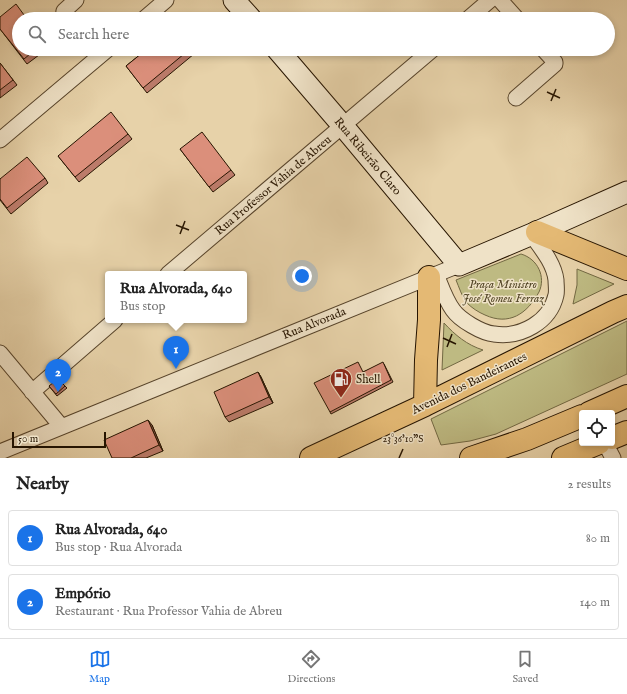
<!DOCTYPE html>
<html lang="en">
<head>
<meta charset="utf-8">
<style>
	:root { --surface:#fff; --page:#f6f6f6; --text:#222; --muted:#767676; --line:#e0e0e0; --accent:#1a73e8 }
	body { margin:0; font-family:"IM FELL English",serif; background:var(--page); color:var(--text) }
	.controls { position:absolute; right:12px; bottom:12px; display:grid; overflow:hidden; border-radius:4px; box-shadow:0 2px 6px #0003 }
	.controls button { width:36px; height:36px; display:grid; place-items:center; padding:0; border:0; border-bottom:1px solid var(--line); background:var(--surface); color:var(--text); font:20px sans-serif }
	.scale { position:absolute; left:12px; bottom:10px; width:94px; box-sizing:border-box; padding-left:4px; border:2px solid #271501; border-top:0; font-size:11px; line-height:14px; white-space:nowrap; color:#271501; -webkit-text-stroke:3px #efe2c7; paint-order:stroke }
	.you { position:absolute; left:302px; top:276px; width:14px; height:14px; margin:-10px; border:3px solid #fff; border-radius:50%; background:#1a73e8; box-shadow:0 0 0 6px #1a73e833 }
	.badge { display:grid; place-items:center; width:26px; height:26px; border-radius:50%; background:var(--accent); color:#fff; font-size:13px; font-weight:700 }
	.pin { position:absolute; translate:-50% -33px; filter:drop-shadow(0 1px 2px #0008) }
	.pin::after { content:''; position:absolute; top:21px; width:14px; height:12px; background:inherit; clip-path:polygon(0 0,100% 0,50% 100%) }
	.popup { position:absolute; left:105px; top:271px; width:142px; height:52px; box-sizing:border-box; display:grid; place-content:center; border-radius:4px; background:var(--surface); filter:drop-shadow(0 1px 3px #0005); font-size:13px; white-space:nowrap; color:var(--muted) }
	.popup b { font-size:15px; color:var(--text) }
	.popup::after { content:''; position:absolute; left:50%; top:100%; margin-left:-8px; border:8px solid transparent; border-top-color:var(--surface) }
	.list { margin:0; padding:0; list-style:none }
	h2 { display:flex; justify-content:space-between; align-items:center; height:52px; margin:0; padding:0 16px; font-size:17px }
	h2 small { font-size:13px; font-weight:400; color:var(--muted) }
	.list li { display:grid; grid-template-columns:26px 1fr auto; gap:12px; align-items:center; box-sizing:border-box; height:56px; margin:0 8px 8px; padding:0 8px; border:1px solid var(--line); border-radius:4px }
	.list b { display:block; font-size:15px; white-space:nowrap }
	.list p { margin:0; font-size:13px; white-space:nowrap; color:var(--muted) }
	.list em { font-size:13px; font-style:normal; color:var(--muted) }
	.icon { flex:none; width:22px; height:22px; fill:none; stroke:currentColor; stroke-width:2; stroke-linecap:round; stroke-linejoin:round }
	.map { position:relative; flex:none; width:627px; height:458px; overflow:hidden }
	.search { position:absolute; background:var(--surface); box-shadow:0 2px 6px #0003; left:12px; right:12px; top:12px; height:44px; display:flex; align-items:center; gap:10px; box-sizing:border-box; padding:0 14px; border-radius:22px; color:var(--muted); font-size:15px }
	.sheet { height:180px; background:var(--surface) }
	nav { display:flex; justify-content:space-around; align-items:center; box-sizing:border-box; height:56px; border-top:1px solid var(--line); background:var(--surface); font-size:11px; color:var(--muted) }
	nav a { display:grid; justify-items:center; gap:2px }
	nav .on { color:var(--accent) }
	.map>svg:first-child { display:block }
	.green { fill:#beba82; stroke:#726842 }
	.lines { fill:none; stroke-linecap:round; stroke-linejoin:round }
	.street-casing { stroke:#57442b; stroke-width:17 }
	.secondary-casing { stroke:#271501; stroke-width:23 }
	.highway-casing { stroke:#271501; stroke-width:24 }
	.street { stroke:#efe2c7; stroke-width:15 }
	.secondary { stroke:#efe2c7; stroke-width:21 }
	.highway { stroke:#e4b974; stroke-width:22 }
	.wall { fill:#bc7b6a; stroke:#271501 }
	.shaded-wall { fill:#996456; stroke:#271501 }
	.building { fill:#db8f7b; stroke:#271501 }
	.ticks { fill:none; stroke:#271501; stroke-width:1.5 }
	.labels { text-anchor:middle; stroke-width:3; stroke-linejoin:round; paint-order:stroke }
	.street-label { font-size:12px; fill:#271501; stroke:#efe2c7 }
	.park-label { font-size:12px; font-style:italic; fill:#544728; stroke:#efe2c7 }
	.poi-label { font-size:12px; fill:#271501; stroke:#efe2c7; text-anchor:start }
	.ticks-label { font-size:10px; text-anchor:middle; fill:#271501; stroke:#efe2c7; stroke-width:3; stroke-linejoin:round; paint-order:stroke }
</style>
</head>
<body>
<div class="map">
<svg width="627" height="458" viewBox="0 0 627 458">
	<rect width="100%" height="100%" fill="#e7d2a9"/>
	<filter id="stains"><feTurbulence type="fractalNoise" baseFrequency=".005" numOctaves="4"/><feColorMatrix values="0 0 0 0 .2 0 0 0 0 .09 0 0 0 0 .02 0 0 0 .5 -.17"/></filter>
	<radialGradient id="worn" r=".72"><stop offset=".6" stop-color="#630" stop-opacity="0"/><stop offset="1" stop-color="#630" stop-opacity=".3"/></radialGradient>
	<!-- green -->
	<path class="green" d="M521,254C538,259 546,277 539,292C527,314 509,326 485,315C478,312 472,308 467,303C462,297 459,287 456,280Z
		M577,269L614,284L573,304L577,285Z
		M627,321V374L496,434L470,441L441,445L431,419Z
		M444,323C455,335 467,345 483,350L442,370Z"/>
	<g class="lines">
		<!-- street casing -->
		<g class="street-casing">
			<path id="street" d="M500,0L517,19
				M67,19C65,16 63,14 64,11L76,0
				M144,19L166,0
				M468,19L490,0
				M516,98L555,64V62L543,49
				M0,140L108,49
				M168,274L433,49
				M436,274C441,286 445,299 453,310C460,320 482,333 494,334C521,338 550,322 556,295C557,291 556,284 556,280C554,263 541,248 531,234
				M0,353L61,426
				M32,392L115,320
				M605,443L613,458
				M0,452L459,265"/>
		</g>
		<!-- secondary casing -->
		<g class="secondary-casing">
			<path id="secondary" d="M234,0L251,19
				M277,49L343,126L459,265L537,232L627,192"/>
		</g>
		<!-- highway casing -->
		<g class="highway-casing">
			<path id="highway" d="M537,232L627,269
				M425,405L426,360L429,320V277
				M589,413L627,396
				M612,438L627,432
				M311,458L425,405L613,312L627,306
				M471,458L527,439L582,416
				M563,458L599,443"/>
		</g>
		<!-- street -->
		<use href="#street" class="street"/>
		<!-- secondary -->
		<use href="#secondary" class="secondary"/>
		<!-- highway -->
		<use href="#highway" class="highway"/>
	</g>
	<!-- wall -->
	<path class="wall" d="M0,17L19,49H47L27,64L0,29Z
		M147,49H200L147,93L126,66Z
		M0,63L17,85L0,98Z
		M128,134L132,139L79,182L58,156Z
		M180,149L231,170L235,175L213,192Z
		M45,178L48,183L11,214L0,200V179Z
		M384,364L393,382L331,414L330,412L363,372Z
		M258,372L261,377L273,403L229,422L225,417Z
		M49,386H65L67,388L57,396Z
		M152,425L163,451L146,458H112Z"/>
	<!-- shaded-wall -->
	<path class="shaded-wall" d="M258,372L261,377L273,403L269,397Z
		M148,420L152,425L163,451L159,445Z"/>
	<!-- building -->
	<path class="building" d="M16,4L27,19H19V49H36L24,59L0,29V17Z
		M147,49H190L143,88L126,66Z
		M0,63L13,80L0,90Z
		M111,112L128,134L75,177L58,156Z
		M202,132L231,170L209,187L180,149Z
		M27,157L45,178L7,208L0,199V179Z
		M358,362L363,372L383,362L391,380L330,412L314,383Z
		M258,372L269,397L225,417L214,392Z
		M58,379L65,386L56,394L49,386Z
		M148,420L159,445L131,458H112L104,440Z"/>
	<!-- ticks -->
	<path class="ticks" d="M547,92L560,98M551,101L556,89M176,225L189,230M180,234L185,221M443,338L456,344M447,347L452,334M399,458L403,449"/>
	<!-- icons -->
	<defs>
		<g id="fuel-pin" transform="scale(1.15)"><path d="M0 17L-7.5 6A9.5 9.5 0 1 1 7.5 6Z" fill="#8f2418" stroke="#efe2c7"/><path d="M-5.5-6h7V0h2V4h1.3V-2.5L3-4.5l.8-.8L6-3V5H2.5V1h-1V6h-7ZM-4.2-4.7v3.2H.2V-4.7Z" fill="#fff"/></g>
	</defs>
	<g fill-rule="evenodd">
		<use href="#fuel-pin" x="341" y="379"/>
	</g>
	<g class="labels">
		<!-- street labels -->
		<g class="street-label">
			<text transform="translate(368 156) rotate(50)" y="4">Rua Ribeirão Claro</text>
			<text transform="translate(273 185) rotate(-40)" y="4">Rua Professor Vahia de Abreu</text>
			<text transform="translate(314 323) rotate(-22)" y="4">Rua Alvorada</text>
			<text transform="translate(469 383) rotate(-26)" y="4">Avenida dos Bandeirantes</text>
		</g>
		<!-- park labels -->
		<g class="park-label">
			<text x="503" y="288">Praça Ministro<tspan x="503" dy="14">José Romeu Ferraz</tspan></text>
		</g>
		<!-- poi labels -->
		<g class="poi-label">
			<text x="356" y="383">Shell</text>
		</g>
	</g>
	<g class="ticks-label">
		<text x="403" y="442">23°36'10"S</text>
	</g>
	<rect width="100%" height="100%" filter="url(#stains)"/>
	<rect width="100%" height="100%" fill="url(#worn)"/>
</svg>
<div class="controls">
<button><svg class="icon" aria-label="locate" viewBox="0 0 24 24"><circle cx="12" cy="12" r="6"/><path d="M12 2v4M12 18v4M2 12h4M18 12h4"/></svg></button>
</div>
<div class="scale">50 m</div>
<div class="you"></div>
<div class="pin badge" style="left:176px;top:369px">1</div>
<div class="popup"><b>Rua Alvorada, 640</b>Bus stop</div>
<div class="pin badge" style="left:58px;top:392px">2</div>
<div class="search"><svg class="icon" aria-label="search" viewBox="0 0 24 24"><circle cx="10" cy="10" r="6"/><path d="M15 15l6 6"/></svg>Search here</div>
</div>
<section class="sheet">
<h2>Nearby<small>2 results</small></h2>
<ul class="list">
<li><span class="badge">1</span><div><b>Rua Alvorada, 640</b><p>Bus stop · Rua Alvorada</p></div><em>80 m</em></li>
<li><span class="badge">2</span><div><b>Empório</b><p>Restaurant · Rua Professor Vahia de Abreu</p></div><em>140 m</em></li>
</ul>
</section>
<nav>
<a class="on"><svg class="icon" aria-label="map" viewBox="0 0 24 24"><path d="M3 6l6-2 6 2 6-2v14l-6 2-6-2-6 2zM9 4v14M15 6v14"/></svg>Map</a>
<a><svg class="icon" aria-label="directions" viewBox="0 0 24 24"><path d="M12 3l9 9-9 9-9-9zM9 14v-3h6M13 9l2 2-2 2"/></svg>Directions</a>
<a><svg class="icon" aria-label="saved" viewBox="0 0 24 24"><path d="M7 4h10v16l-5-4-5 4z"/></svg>Saved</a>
</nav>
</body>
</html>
